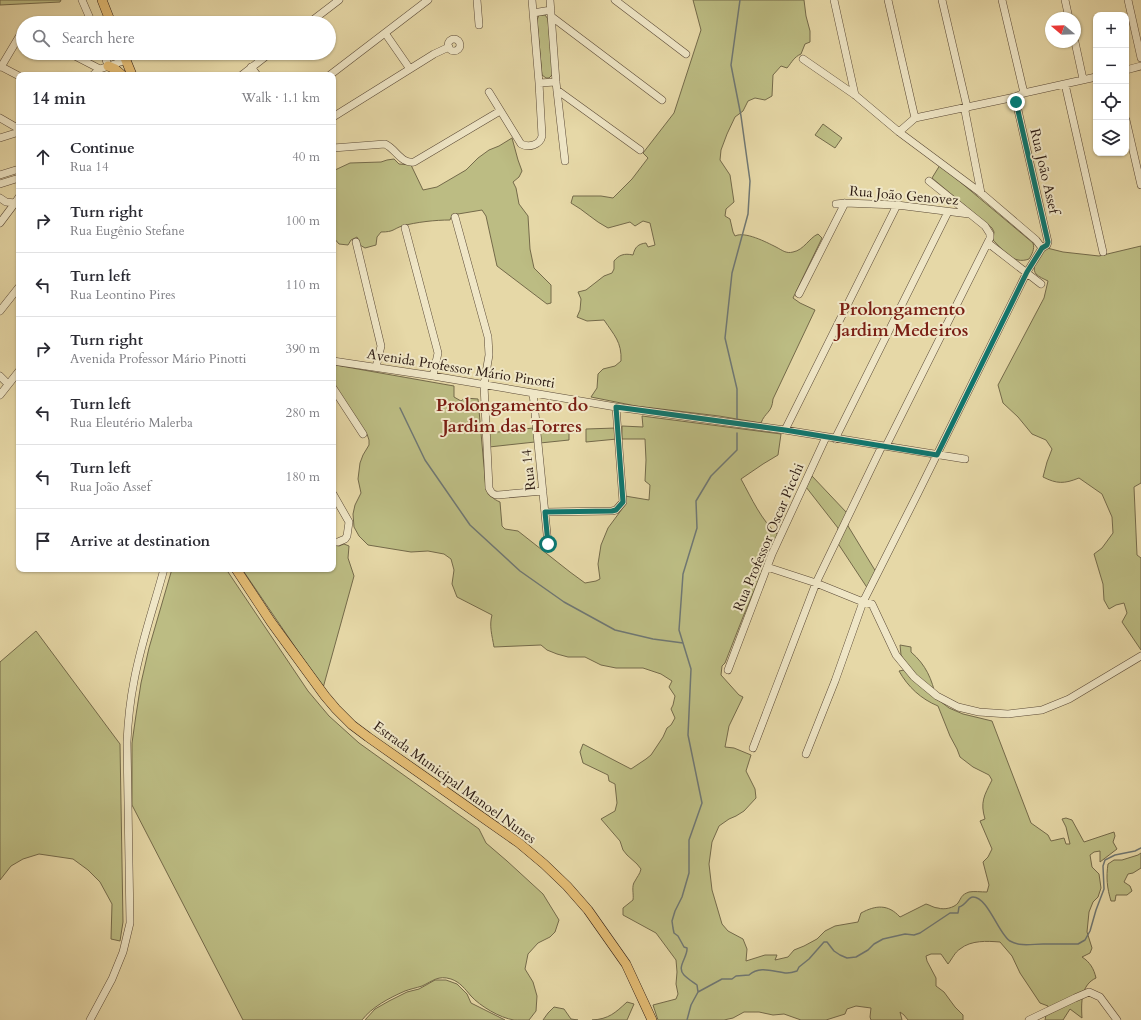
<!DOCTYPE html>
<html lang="en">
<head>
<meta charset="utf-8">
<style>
	:root { --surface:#fff; --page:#f2f2f3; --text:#2b2b33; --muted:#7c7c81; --line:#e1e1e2 }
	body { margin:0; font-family:Cardo,serif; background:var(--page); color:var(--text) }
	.controls { position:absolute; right:12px; top:12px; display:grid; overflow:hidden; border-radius:8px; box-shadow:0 1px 3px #0004 }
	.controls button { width:36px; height:36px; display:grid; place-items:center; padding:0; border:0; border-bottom:1px solid var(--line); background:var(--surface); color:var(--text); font:20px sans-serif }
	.compass { position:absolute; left:1045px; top:12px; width:36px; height:36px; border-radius:50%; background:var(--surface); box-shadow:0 1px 3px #0004; rotate:289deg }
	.stop { position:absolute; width:12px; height:12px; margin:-9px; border:3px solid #0f766e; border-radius:50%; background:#fff }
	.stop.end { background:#0f766e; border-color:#fff; box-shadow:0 1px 4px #0008 }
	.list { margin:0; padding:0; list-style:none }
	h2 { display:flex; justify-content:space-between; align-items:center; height:52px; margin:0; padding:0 16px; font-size:17px }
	h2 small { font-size:13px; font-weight:400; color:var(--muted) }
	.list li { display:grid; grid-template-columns:26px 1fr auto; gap:12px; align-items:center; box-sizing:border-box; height:64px; padding:0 16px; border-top:1px solid var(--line) }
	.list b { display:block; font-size:15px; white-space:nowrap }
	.list p { margin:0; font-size:13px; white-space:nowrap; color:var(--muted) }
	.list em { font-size:13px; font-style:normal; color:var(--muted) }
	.icon { flex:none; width:22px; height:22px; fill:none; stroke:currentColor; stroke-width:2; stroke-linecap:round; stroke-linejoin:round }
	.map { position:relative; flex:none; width:1141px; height:1020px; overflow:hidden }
	.search { position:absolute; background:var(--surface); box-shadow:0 1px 3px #0004; left:16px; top:16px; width:320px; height:44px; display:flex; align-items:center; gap:10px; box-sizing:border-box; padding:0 14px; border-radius:22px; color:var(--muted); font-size:15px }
	.panel { position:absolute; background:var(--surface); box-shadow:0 1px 3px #0004; left:16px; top:72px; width:320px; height:500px; border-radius:8px }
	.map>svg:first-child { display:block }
	.green { fill:#bcbc83; stroke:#746a4a }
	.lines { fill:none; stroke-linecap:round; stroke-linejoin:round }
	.stream { stroke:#6f7773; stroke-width:1.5 }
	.minor-casing { stroke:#5a4936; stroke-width:8 }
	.major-casing { stroke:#2b1911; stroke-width:10 }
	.minor { stroke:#efe6c6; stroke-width:7 }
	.major { stroke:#e3bc74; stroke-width:9 }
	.route { stroke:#0f766e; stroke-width:5 }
	.labels { text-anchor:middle; stroke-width:4; stroke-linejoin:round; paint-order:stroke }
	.street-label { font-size:14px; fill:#2b1911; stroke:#efe6c6 }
	.district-label { font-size:18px; font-weight:bold; fill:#7a1f14; stroke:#efe6c6 }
</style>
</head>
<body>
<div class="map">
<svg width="1141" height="1020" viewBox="0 0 1141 1020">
	<rect width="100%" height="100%" fill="#e6d8a7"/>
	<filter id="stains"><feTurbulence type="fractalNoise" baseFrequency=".005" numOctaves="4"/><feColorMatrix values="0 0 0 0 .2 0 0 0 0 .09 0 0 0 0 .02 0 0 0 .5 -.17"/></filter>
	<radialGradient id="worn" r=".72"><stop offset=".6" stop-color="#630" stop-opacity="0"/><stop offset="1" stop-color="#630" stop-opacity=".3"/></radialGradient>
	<!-- green -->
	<path class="green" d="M0,0H61L60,2L0,5Z
		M693,0H804L806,16L810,31V42L805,44L801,54C794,57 792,62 787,68L781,66L773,75L772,96L765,100L755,98L748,101L743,111L735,117L727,134L721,150L720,160L730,175L734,202L726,209L725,216L730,219L733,232L735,236C745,231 766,242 776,247C782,250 786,254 793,252C804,250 809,238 818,234L822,238L793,298L800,303L815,310L773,399C772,413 765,412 761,423L719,416L636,406L591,397L597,388L598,374L603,369L615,366L621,361C622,342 614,335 604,320L587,321L577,317L580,310L581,299L578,292L586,290L604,276L612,273L614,269V261C619,255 624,253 633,255C635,247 638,244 646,243L648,247L655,245L650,223L643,221L635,226L630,222L608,228C594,221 584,210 571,203L573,196H601L613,198L632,179L648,158L643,153L674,113L701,30Z
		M539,15H545L548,19L553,74L549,78H546L542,75L537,20Z
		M823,124L842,138L835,148L815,135Z
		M512,138L518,160L522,171L519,177L513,182L516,188L519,204L528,216L530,249L534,268L551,285V303L547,304L497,266L486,216L482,210L452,215L450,220C435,220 417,222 402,226C393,229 394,232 381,232L377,237L376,245L365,248L360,245L357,237L351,240L348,245L339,244L333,237V171L335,170L350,163L381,162L387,160L394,159L399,164L411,165L423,190L437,187L466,170L478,158L489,150L499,146Z
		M940,165L1033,243C1035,249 1032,254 1029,259C1013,265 1003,250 993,240L994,232L992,228L932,178Z
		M1141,246V483L1134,487L1137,555L1141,558V650L1122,622L1127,613L1124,603L1116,605L1109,609L1104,600L1103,584L1094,554L1102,548L1113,533L1112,517L1102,494L1079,478C1064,484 1057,484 1043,477L1047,462L1052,449L1046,440L1032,434L1018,417L1003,403L998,385L1044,298L1048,281C1044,279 1039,277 1036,274C1030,266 1041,253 1047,248L1063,252L1099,256Z
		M335,365L454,386V397L461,401L465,398L478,399L486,489C490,496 493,499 500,502L502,526L505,529L518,531L570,572L585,583L596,581L600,579L598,564L601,545L608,528L625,505V496L649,500L650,485L645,481L646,460L645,439H622V426L643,427L642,416L781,434L778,455L763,464L741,479C752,499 761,520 778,535L743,617L725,663L722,666L721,675L739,695L743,697L729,726L725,747L734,748L751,755L746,771L755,789L756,798L744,811L736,816L729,819L719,826L712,842L709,864L712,890L722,924L728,931L743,939L747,949L746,961L765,955H777L775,960L788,957L794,950L804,946L817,939L825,931L835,926L858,922L861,913C876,905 888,904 900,917L926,904C930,905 934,908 938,908C944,910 954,908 958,903C962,897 961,895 969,892C974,891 981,892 987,892L989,885L983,862L988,857L992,849L980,821L985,819C980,802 984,796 992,780L989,775L973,767L960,757L957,749L950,736L938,706C921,699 908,687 899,671L904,670L906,663L901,655L900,645L911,647V652C926,665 932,679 936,698L949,708L963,714L992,721L1031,823L1048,835L1051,841L1064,838L1066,844H1070L1066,827L1062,819L1066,818L1072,820L1084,842L1114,832L1115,836L1113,842L1117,849L1100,862V851L1094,852L1090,855L1092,867L1099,874L1101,888L1098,897L1093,902L1089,912L1087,932L1092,948L1090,953L1082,957C1090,962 1094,969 1096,978C1081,985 1081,1002 1082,1018L1070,1009L1063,1020H1045L1048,1006L1040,1003L1020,973L1012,956L1000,942C987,941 971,940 960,949C955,952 952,959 948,964L941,954H931L926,956L927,961L936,978V986L944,992L955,1007L963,1015V1020H908L904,1015L900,1012L902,1020H871L870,1017L871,1008L856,1006L847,1009L845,1014L826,1020H801L784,1014L773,1015L759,1012H744L733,1018L724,1020H658L653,1005L676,999L678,994L676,984L677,972L676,960L656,933L623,915V908L633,900C634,894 631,886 635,881C637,877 640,874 641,869L637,864L627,855L623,850L620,841L601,819L615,811L617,803L615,784L609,781L608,775L583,763L580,752L583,744L631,769L646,759L651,755L663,737L667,728L671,725L675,718L671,709L673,705L675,696L669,687L672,681L661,674L643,668H616L601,665L585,657H568L557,654L547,650L541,645L494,647C492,635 489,626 492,615L457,597L452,584L454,570L451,559L444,554L428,551L411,552L368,545L359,536L354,527L353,514L355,505L361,493L358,479L360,463L363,455L369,445V440L367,434L333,385V367Z
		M540,427L569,428V440L540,443Z
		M533,428L535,442L489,447V433Z
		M616,428L617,439L586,442V429Z
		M812,476L847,513L848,526L876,572L868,589L837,542L838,528L806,487Z
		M344,544L349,546L348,558L354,576L323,688L242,569H333V545L339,546Z
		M172,569H226L308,691L329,716L359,743L479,829L486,843L507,861L543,894L559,920L555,932L550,937L538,943L528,954L525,969L533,982L537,996L536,1011L529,1020C524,1020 518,1020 514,1020C500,1018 480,1006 471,996C465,989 460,982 451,979C438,975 433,981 422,986C416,988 410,989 405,991C389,998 372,1007 362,1020H243L132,805V743L136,715L141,683L149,648Z
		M36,631L120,744L123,922L120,941L111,939L112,904L100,882L88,870L73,859L39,854L23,859L11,866L0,880V662Z
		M1141,853V868L1133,873L1128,874L1124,882L1130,886L1132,891L1127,895H1116L1115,901H1111C1107,888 1106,877 1108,864L1114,860H1122L1138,855Z
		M435,980H446L457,984L467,994L471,1003L505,1020H365L375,1009L389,1001L407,992L419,989Z
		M627,1002L634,1004L627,1020H592C609,1019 615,1013 627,1002Z
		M554,1007L564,1009L571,1019L578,1020H543L548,1013Z"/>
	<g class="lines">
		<!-- stream -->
		<path class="stream" d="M400,408L425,460L470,525L520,571L564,602L615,630L653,639L683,643
			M737,419V389L725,338L732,273L748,214L750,181L741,116L731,65L740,0
			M698,992L697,985C693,982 688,979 684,975C676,967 688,957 687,948L684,947L678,936L674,933L673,928L672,921L675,911L682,897L689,873V840L702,803L688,735L691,669L679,630L683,574L697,528L696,501L711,476L737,450V433
			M687,1020L691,1005L698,992L722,979H732L736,976L749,975C760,965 774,972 787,973C791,973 794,972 797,971L799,967L809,959L824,942H827L834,951L840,955L847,958L856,957L868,950L874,944L883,939L905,934L914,935L920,933L950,913H958L959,907C966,905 968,897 973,897C988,897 999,935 1010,941C1021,947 1032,944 1043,944C1055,944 1066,944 1078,944L1085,940L1090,931L1096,910L1104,889L1103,866L1105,860L1115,855L1135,851L1141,848"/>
		<!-- minor casing -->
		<g class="minor-casing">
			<path id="minor" d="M82,0L92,23
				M477,0L479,25
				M550,0L556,82L565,161
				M615,0L686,54
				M834,0L855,95
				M888,0L915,118
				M942,0L967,107L965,111L981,193
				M1002,0L1024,93
				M1065,0L1069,18
				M1128,0L1141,58
				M533,13L551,10
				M552,17L662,100
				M309,23L339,0
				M385,33L410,69
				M448 45a6 6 0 1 1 12 0a6 6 0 1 1-12 0Z
				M1075,42L1083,79
				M69,53L100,69
				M104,53L108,66
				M803,59L855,95L899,132L981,193L1036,240L1042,248
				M0,66L19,76
				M1,67L23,30
				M251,67L257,75
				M1126,70L1141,66
				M93,75L100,69L126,60
				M242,75L270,53
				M330,75L428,0
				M539,83L556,82
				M1065,84L1103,252
				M557,90L640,150
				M489,92L521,144C529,148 540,145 542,136L539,83L532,0
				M333,117L434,54L449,47
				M0,118L19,129
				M1126,120L1141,185
				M899,132L915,118L1015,97L1024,93L1096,77
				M0,138L19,132
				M333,148L385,144C396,149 401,164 414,162L500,111
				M0,175L19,169
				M0,184L19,178
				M0,198L6,202L15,203L19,197
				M836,204L845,203L897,205L969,214
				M455,217L488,337L489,355L484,385L489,488C491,493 493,495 498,495L543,491
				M0,223L15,203
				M405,228L437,349L438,353L433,376
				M356,242L381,346L376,367
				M988,243L1041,284
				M799,294L845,203
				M0,311L19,287
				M333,361L433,376L616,407L785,430L965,459
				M0,376L8,384
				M333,388L363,434
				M533,393L548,544
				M0,395L19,371
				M785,430L897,205
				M835,439L948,212
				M886,446L990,238V234L985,226L929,181
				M333,494L349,522L347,536L345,539L338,542H333
				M545,512L612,511L616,510L623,502L616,407
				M767,567L816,583L863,602L872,604L896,655L914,677L937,696L958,707L979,712L1008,714L1042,710L1069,699L1141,656
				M728,670L772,554L826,437
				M753,748L816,583L882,446
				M806,754L835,681L863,602L918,493L1027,272L1042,248L1047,245L1048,242L1015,97
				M90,1020L112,979L123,952L130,923L127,742C128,721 130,701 134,681C141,643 154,606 164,569
				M1029,1020L1075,998L1089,992L1100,997L1117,1020"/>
		</g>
		<!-- major casing -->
		<g class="major-casing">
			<path id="major" d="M102,0L111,23
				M123,53L132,75
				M108,66L115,69L122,75
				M236,569L271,622L325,696L336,709L352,725L368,737L519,843L544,864L567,886L588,910L626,964L652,1020"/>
		</g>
		<!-- minor -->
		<use href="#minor" class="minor"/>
		<!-- major -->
		<use href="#major" class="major"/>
	</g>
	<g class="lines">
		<!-- route -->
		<path class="route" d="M548,544L545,512L612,511L616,510L623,502L616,407L785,430L937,455L1027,272L1042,248L1047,245L1048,242L1016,102"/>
	</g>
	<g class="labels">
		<!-- street labels -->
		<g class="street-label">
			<text transform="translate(1045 171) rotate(77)" y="5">Rua João Assef</text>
			<text transform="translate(904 195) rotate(5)" y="5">Rua João Genovez</text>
			<text transform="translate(461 368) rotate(9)" y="5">Avenida Professor Mário Pinotti</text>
			<text transform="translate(528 470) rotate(-96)" y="5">Rua 14</text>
			<text transform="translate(768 537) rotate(-67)" y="5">Rua Professor Oscar Picchi</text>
			<text transform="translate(455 782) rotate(36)" y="5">Estrada Municipal Manoel Nunes</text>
		</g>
		<!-- district labels -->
		<g class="district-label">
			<text x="902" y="315">Prolongamento<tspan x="902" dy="21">Jardim Medeiros</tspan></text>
			<text x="512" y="411">Prolongamento do<tspan x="512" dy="21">Jardim das Torres</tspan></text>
		</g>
	</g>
	<rect width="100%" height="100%" filter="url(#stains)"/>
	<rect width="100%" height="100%" fill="url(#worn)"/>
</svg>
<div class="controls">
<button>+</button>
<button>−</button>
<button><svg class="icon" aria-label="locate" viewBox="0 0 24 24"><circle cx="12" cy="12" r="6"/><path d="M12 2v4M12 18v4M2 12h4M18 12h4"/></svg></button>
<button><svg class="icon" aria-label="layers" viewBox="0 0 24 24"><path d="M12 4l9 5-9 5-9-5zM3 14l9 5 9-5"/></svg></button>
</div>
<svg class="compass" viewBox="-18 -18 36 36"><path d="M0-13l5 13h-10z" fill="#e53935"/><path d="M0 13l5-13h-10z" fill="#7c7c81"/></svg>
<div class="stop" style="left:548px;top:544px"></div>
<div class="stop end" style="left:1016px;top:102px"></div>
<div class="search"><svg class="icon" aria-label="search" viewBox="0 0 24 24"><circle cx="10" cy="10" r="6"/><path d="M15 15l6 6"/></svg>Search here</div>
<section class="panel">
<h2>14 min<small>Walk · 1.1 km</small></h2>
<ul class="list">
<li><svg class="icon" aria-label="ahead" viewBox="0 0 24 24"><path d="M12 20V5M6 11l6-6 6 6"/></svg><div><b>Continue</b><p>Rua 14</p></div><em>40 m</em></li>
<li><svg class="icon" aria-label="right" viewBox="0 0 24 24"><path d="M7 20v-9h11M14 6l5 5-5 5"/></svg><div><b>Turn right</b><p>Rua Eugênio Stefane</p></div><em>100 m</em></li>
<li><svg class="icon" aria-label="left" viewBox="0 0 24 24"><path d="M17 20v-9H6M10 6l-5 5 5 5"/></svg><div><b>Turn left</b><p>Rua Leontino Pires</p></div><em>110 m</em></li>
<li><svg class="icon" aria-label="right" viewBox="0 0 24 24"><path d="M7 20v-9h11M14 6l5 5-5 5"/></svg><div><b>Turn right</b><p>Avenida Professor Mário Pinotti</p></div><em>390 m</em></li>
<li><svg class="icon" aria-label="left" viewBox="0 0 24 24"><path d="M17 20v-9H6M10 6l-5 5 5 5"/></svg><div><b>Turn left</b><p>Rua Eleutério Malerba</p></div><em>280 m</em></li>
<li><svg class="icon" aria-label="left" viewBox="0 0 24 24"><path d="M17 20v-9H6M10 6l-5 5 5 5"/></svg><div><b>Turn left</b><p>Rua João Assef</p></div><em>180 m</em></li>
<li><svg class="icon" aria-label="arrive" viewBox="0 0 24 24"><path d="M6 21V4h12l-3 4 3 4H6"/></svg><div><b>Arrive at destination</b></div></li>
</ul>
</section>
</div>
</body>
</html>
